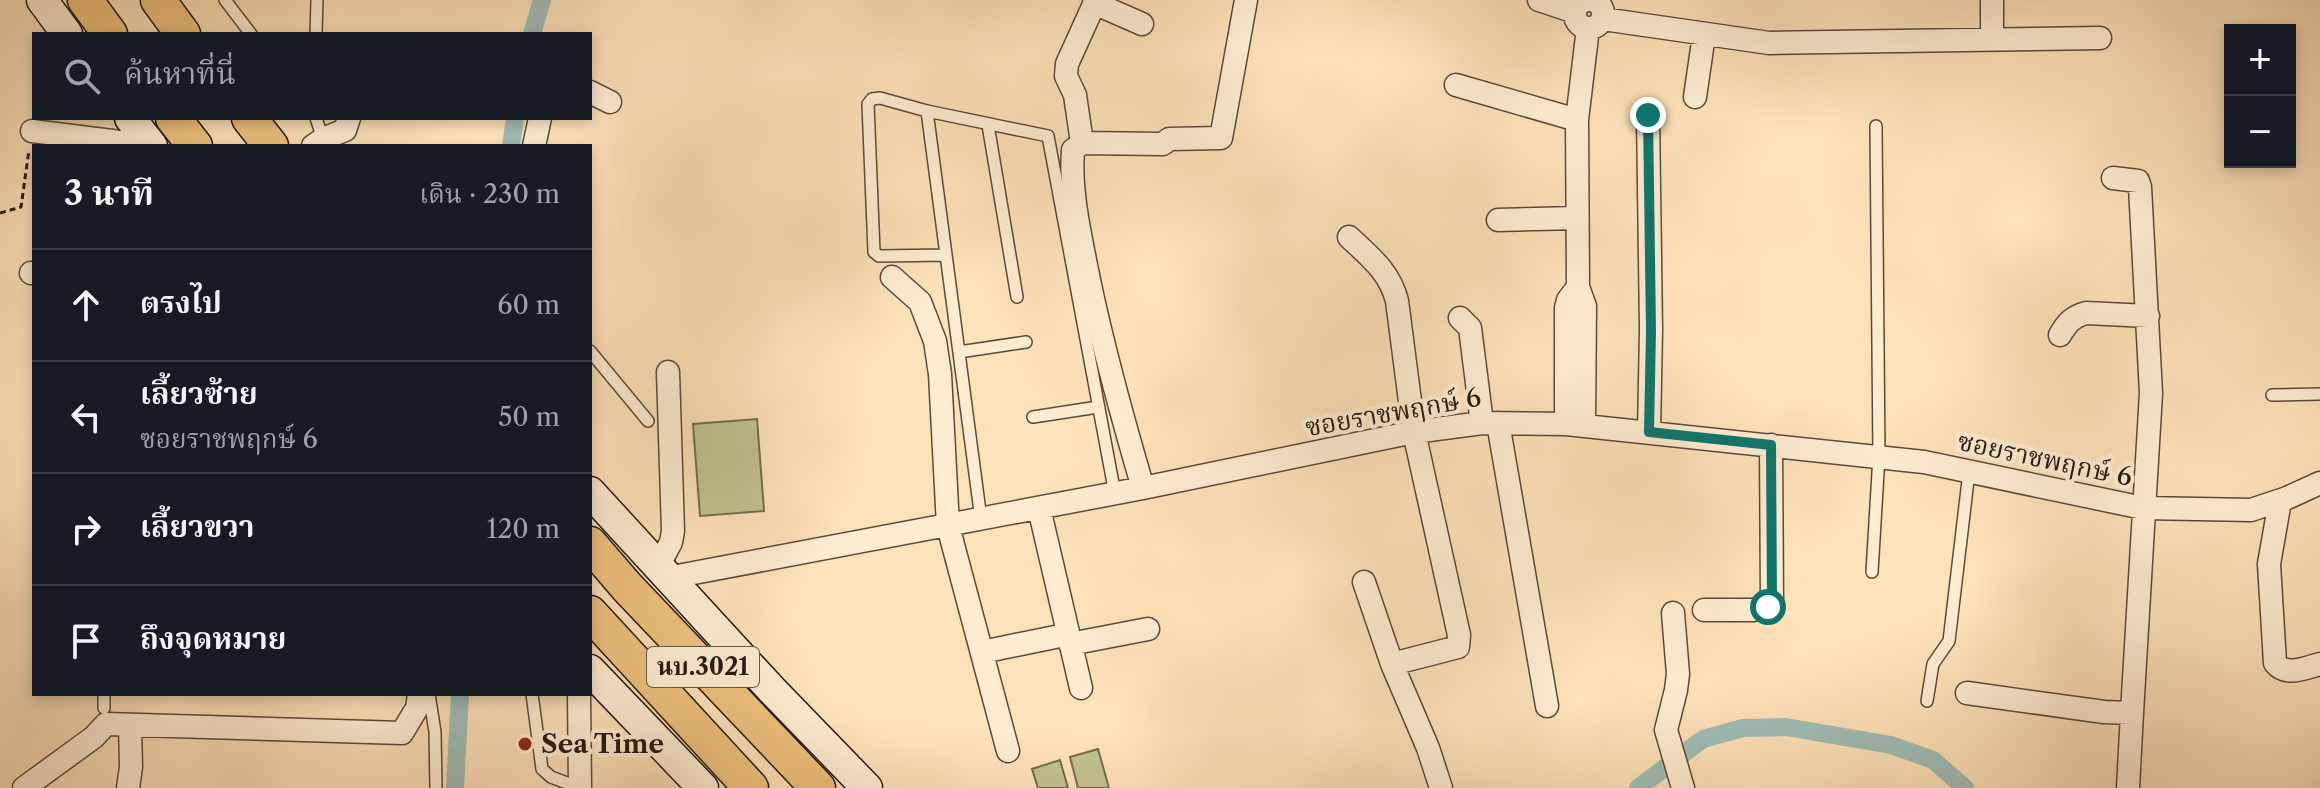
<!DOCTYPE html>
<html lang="th">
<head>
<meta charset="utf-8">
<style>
	:root { --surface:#171b24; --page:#242831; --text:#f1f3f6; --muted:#9ea1a6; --line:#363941 }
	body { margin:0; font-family:"Libre Caslon Text","Noto Serif Thai",serif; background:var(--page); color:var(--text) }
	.controls { position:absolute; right:24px; top:24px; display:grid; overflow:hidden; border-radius:0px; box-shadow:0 4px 12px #0003 }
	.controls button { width:72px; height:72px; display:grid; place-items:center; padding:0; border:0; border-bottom:2px solid var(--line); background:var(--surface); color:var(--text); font:40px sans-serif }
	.stop { position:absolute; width:24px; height:24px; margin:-18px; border:6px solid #0f766e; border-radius:50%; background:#fff }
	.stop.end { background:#0f766e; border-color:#fff; box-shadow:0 2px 8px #0008 }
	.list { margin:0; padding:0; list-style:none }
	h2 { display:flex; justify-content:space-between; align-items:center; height:104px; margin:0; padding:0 32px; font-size:34px }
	h2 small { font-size:26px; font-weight:400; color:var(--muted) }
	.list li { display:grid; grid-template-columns:52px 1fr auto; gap:24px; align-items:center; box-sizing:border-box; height:112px; padding:0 32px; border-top:2px solid var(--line) }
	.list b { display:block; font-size:30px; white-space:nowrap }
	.list p { margin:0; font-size:26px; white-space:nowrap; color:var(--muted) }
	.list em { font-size:26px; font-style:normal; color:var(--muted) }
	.icon { flex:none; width:44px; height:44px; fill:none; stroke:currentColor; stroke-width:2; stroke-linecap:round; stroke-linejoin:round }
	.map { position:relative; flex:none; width:2320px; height:788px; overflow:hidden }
	.search { position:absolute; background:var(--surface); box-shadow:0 4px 12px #0003; left:32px; top:32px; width:560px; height:88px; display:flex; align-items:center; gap:20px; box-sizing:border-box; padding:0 28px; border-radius:0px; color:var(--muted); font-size:30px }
	.panel { position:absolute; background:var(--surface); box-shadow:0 4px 12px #0003; left:32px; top:144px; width:560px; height:552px; border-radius:0px }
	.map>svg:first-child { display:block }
	.green { fill:#c0c38e; stroke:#726e4e; stroke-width:2 }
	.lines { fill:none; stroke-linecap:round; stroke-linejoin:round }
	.canal { stroke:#a1bcb6; stroke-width:18 }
	.service-casing { stroke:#5a4a38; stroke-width:14 }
	.minor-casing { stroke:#5a4a38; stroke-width:25 }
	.secondary-casing { stroke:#23180d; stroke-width:33 }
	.primary-casing { stroke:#23180d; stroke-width:37 }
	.path { stroke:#23180d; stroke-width:3; stroke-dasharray:6 4; stroke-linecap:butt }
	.service { stroke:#feecd1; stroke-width:11 }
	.minor { stroke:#feecd1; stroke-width:22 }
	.secondary { stroke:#feecd1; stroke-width:30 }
	.primary { stroke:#eec07c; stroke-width:34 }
	.route { stroke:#0f766e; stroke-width:10 }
	.poi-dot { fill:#8f2418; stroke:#feecd1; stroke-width:3 }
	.labels { text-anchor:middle; stroke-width:8; stroke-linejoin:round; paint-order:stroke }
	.shield { fill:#feecd1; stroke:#655848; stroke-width:2 }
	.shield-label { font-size:24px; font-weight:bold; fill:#23180d }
	.street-label { font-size:26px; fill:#23180d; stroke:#feecd1 }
	.poi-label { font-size:26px; font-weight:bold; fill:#23180d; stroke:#feecd1; text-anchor:start }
</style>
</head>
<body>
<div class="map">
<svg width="2320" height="788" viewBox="0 0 2320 788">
	<rect width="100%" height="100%" fill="#fde1b8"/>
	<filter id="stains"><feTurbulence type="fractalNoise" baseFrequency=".0025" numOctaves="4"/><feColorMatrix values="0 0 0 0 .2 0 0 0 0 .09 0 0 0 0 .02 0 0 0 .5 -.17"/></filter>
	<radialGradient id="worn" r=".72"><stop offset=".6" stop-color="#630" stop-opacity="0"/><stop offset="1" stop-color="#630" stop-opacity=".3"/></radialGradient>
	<!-- green -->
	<path class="green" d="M757,419L764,511L700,516L693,424Z
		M1098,749L1109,788H1078L1070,757Z
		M1060,760L1068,788H1038L1032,769Z"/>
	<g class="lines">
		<!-- canal -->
		<path class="canal" d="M532,34L542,0
			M511,146L515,118
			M455,788L460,694
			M1638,788L1703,739L1743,728L1786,727L1891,745L1933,760L1965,788"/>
		<!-- service casing -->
		<g class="service-casing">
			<path id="service" d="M225,0L251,34
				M316,34L317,0
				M927,111L880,98L872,99L868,104L874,252L879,256L946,255
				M316,118L323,139
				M988,125L1017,297
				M590,351L648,421
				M959,352L1026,342
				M2272,395L2320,394
				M1033,417L1098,407
				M981,519L927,111L1048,136L1115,494
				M1872,572L1879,456L1876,126
				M429,694L435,732L436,788
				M532,694L542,769L551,777L580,788
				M1927,701L1933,664L1949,641L1969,472
				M104,708V694"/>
		</g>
		<!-- minor casing -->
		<g class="minor-casing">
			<path id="minor" d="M1575 14a14 14 0 1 1 28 0a14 14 0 1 1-28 0Z
				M1539,0L1575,12
				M1992,0V38
				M1094,3L1142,24
				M1603,19L1769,43L2100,38
				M1456,85L1577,120
				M590,92L610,102
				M1695,97L1704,35
				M1648,115L1651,330L1649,432
				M32,131L152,146
				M1082,143L1075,95L1066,76L1067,64L1096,0
				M313,146L323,139L345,130L349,118
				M534,146L540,118
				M1498,220L1577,218
				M1349,237C1370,257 1390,272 1397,301L1414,432L1459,635L1458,647L1392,664L1364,582
				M31,273H34
				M892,277L920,302L935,341L940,374L948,526L1008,751
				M1460,318L1470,328L1482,423
				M2060,335C2067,323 2072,317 2086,313L2148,316
				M1498,423L1547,706
				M1566,424V308L1568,300L1578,287
				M1584,426L1585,306L1578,287L1577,120L1588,28
				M1143,488C1121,413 1100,338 1085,260C1078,225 1070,186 1073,150L1082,143L1163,144L1169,139L1221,138L1246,0
				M2280,501L2269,564L2275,663C2286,677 2305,668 2320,664
				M1039,508L1081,688
				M658,567L671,542L673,531L668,372
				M667,578L1143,488L1414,432L1482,423L1566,424L1924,462L2143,508L2251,510L2287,498L2320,483
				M1704,610H1753L1768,607L1772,602L1771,445
				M1673,613L1678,674L1676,690L1666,730L1683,788
				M1070,644L1148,629
				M982,652L1055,637
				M1392,664L1428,748L1441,788
				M1967,693L2104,712L2132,713L2151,393L2140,187L2138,181L2113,178
				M579,694L580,788
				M24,788L94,737L106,724L402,733L417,708L419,694
				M128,788L131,767L130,725
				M2128,788L2132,713"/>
		</g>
		<!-- secondary casing -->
		<g class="secondary-casing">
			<path id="secondary" d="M42,0L67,34
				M130,118L152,146
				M590,492L772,690L867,788
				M590,670L703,788"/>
		</g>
		<!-- primary casing -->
		<g class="primary-casing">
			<path id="primary" d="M85,0L110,34
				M158,0L183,34
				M173,118L195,146
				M249,118L271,146
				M590,544L627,587L818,788
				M590,613L751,788"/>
		</g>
		<!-- path -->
		<path class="path" d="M0,213L21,207L29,150"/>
		<!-- service -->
		<use href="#service" class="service"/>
		<!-- minor -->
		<use href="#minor" class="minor"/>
		<!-- secondary -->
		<use href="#secondary" class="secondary"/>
		<!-- primary -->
		<use href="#primary" class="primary"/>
	</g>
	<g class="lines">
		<!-- route -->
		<path class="route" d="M1648,115L1651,330L1649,432L1771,445L1772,602L1768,607"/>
	</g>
	<!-- markers -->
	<circle class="poi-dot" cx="525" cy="744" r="8"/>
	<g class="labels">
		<!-- shield labels -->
		<rect class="shield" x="647" y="647" width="112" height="40" rx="6"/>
		<g class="shield-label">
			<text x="703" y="675">นบ.3021</text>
		</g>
		<!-- street labels -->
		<g class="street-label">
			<text transform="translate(1393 412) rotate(-10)" y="9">ซอยราชพฤกษ์ 6</text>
			<text transform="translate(2045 459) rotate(12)" y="9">ซอยราชพฤกษ์ 6</text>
		</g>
		<!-- poi labels -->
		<g class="poi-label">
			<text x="541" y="753">Sea Time</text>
		</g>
	</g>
	<rect width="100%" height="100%" filter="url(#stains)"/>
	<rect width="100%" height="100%" fill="url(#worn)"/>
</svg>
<div class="controls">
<button>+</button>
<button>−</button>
</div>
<div class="stop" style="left:1768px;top:607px"></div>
<div class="stop end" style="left:1648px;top:115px"></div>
<div class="search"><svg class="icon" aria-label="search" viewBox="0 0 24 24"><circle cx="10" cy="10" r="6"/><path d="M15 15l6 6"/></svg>ค้นหาที่นี่</div>
<section class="panel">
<h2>3 นาที<small>เดิน · 230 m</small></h2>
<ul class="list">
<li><svg class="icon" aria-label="ahead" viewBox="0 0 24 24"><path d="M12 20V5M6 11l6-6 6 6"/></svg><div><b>ตรงไป</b></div><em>60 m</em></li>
<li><svg class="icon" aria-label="left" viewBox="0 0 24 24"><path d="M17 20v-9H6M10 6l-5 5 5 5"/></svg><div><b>เลี้ยวซ้าย</b><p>ซอยราชพฤกษ์ 6</p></div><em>50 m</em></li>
<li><svg class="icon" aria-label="right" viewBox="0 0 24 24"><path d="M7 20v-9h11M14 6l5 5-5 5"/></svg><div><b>เลี้ยวขวา</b></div><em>120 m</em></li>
<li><svg class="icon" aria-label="arrive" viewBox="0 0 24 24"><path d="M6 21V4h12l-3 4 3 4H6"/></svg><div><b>ถึงจุดหมาย</b></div></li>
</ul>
</section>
</div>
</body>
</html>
